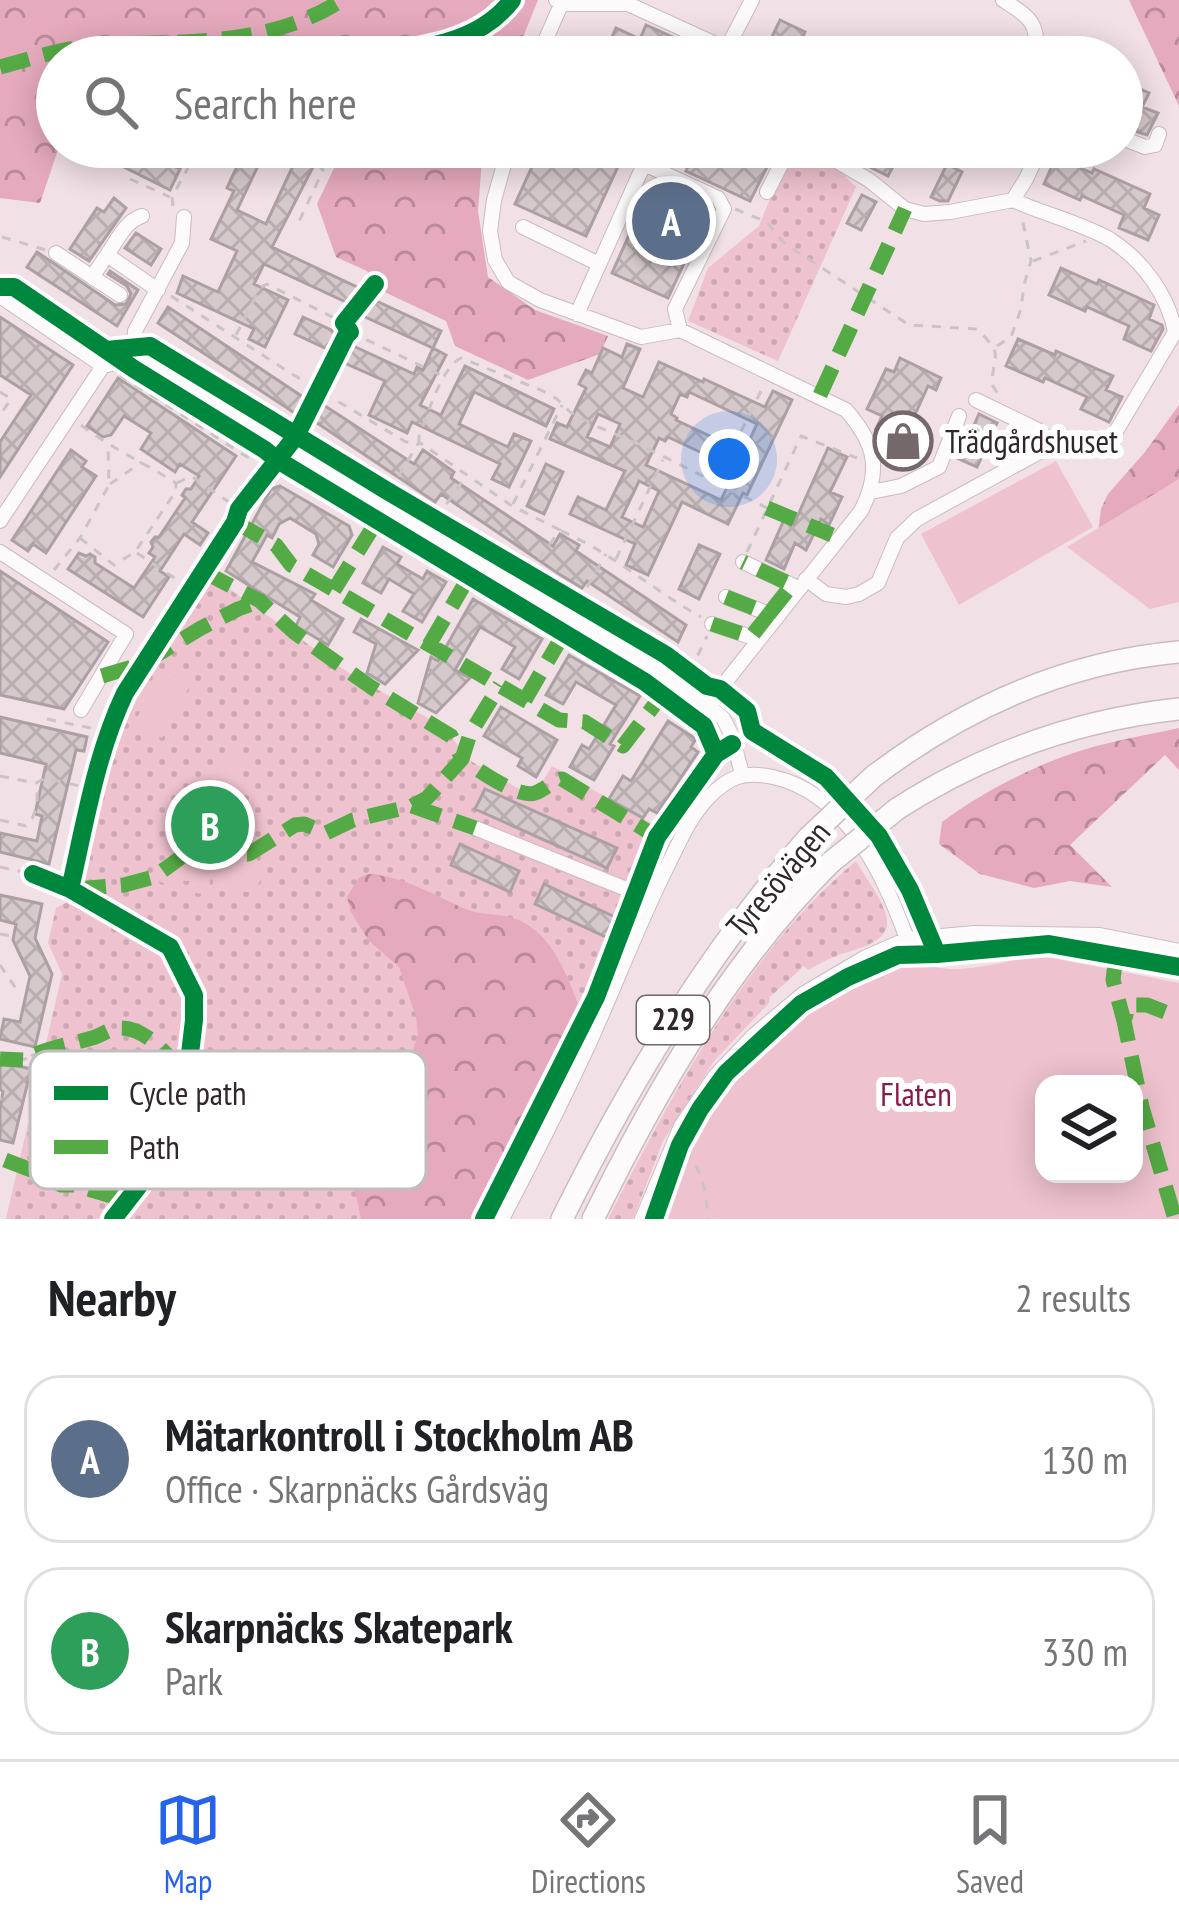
<!DOCTYPE html>
<html lang="en">
<head>
<meta charset="utf-8">
<style>
	:root { --surface:#fff; --page:#f6f6f6; --text:#202124; --muted:#757577; --line:#e0e0e0; --accent:#2563eb }
	body { margin:0; font-family:"PT Sans Narrow",sans-serif; background:var(--page); color:var(--text) }
	.controls { position:absolute; right:36px; bottom:36px; display:grid; overflow:hidden; border-radius:24px; box-shadow:0 6px 30px #0003 }
	.controls button { width:108px; height:108px; display:grid; place-items:center; padding:0; border:0; border-bottom:3px solid var(--line); background:var(--surface); color:var(--text); font:60px sans-serif }
	.you { position:absolute; left:729px; top:459px; width:42px; height:42px; margin:-30px; border:9px solid #fff; border-radius:50%; background:#1a73e8; box-shadow:0 0 0 18px #1a73e833 }
	.badge { display:grid; place-items:center; width:78px; height:78px; border-radius:50%; background:var(--accent); color:#fff; font-size:39px; font-weight:700 }
	.pin { position:absolute; translate:-50% -50%; border:6px solid #fff; box-shadow:0 3px 12px #0006 }
	.list { margin:0; padding:0; list-style:none }
	h2 { display:flex; justify-content:space-between; align-items:center; height:156px; margin:0; padding:0 48px; font-size:51px }
	h2 small { font-size:39px; font-weight:400; color:var(--muted) }
	.list li { display:grid; grid-template-columns:78px 1fr auto; gap:36px; align-items:center; box-sizing:border-box; height:168px; margin:0 24px 24px; padding:0 24px; border:3px solid var(--line); border-radius:36px }
	.list b { display:block; font-size:45px; white-space:nowrap }
	.list p { margin:0; font-size:39px; white-space:nowrap; color:var(--muted) }
	.list em { font-size:39px; font-style:normal; color:var(--muted) }
	.icon { flex:none; width:66px; height:66px; fill:none; stroke:currentColor; stroke-width:2; stroke-linecap:round; stroke-linejoin:round }
	.map { position:relative; flex:none; width:1179px; height:1219px; overflow:hidden }
	.search { position:absolute; background:var(--surface); box-shadow:0 6px 30px #0003; left:36px; right:36px; top:36px; height:132px; display:flex; align-items:center; gap:30px; box-sizing:border-box; padding:0 42px; border-radius:66px; color:var(--muted); font-size:45px }
	.sheet { height:540px; background:var(--surface) }
	nav { display:flex; justify-content:space-around; align-items:center; box-sizing:border-box; height:168px; border-top:3px solid var(--line); background:var(--surface); font-size:33px; color:var(--muted) }
	nav a { display:grid; justify-items:center; gap:6px }
	nav .on { color:var(--accent) }
	.map>svg:first-child { display:block }
	.grass { fill:url(#grass-dots) }
	.forest { fill:url(#forest-crowns) }
	.green { fill:#eec2ce; fill-rule:evenodd }
	.building { fill:url(#building-cross-hatch); stroke:#aca0a4; stroke-width:3; fill-rule:evenodd }
	.lines { fill:none; stroke-linecap:round; stroke-linejoin:round }
	.minor-casing { stroke:#c9bcc0; stroke-width:16 }
	.highway-casing { stroke:#c9bcc0; stroke-width:24 }
	.path { stroke:#cbc4c5; stroke-width:3; stroke-dasharray:9 9; stroke-linecap:butt }
	.minor { stroke:#fdfafb; stroke-width:14 }
	.highway { stroke:#fdfafb; stroke-width:21 }
	.highway-bridge-casing { stroke:#c9bcc0; stroke-width:24; stroke-linecap:butt }
	.highway-bridge { stroke:#fdfafb; stroke-width:21 }
	.quiet { stroke:#54aa44; stroke-width:15; stroke-dasharray:30 15; stroke-linecap:butt }
	.cycleway-casing { stroke:#fff; stroke-width:26 }
	.cycleway { stroke:#00873e; stroke-width:18 }
	.labels { text-anchor:middle; stroke-width:12; stroke-linejoin:round; paint-order:stroke }
	.shield { fill:#fff; stroke:#6f686a; stroke-width:3 }
	.shield-label { font-size:30px; font-weight:bold; fill:#31272a }
	.poi-label { font-size:33px; fill:#31272a; stroke:#fff; text-anchor:start }
	.street-label { font-size:33px; fill:#31272a; stroke:#fff }
	.park-label { font-size:33px; fill:#8a1a4a; stroke:#fff }
	.key { fill:#fff; stroke:#c1bebf; stroke-width:3 }
	.key-label { font-size:33px; fill:#31272a }
</style>
</head>
<body>
<div class="map">
<svg width="1179" height="1219" viewBox="0 0 1179 1219">
	<defs>
		<pattern id="grass-dots" width="8" height="8" patternUnits="userSpaceOnUse" patternTransform="scale(3)"><rect width="8" height="8" fill="#eec2ce"/><path d="M2 2h.1M6 6h.1" fill="none" stroke="#cda7b1" stroke-width="1.8" stroke-linecap="round"/></pattern>
		<pattern id="forest-crowns" width="20" height="18" patternUnits="userSpaceOnUse" patternTransform="scale(3)"><rect width="20" height="18" fill="#e5aabd"/><path d="M2 6a3 3 0 1 1 6 0M12 15a3 3 0 1 1 6 0" fill="none" stroke="#ba8a9a"/></pattern>
		<pattern id="building-cross-hatch" width="8" height="8" patternUnits="userSpaceOnUse" patternTransform="scale(3)"><rect width="8" height="8" fill="#d6c9cc"/><path d="M0 0l8 8M0 8l8-8" fill="none" stroke="#b8adaf"/></pattern>
	</defs>
	<rect width="100%" height="100%" fill="#f1e0e5"/>
	<!-- grass -->
	<path class="grass" d="M791,147H815L856,187L778,361L688,321L708,268L759,226Z
		M218,570L225,586L349,673L445,728L469,760L533,797L552,766L658,827L608,939L581,1011L479,1219H6L41,1067L37,1058L45,1048L62,974L48,943L56,908L79,895L78,882L72,876L104,733L149,661Z
		M856,861C865,877 879,894 885,912C897,944 854,948 834,957C825,960 816,966 808,970L804,966L770,997L769,1003L714,1061L663,1141L633,1219H608C673,1093 746,953 856,861Z"/>
	<!-- forest -->
	<path class="forest" d="M0,0H538L515,57H57L59,147L40,203L0,198Z
		M1129,0H1179V106Z
		M344,147H483L478,211L488,277L535,310L608,336L600,354L528,380L455,346L446,321L376,288L367,271L336,257L317,204Z
		M1179,405V578L1098,532L1101,509L1108,494L1145,452Z
		M1179,728V770L1165,755L1070,845L1112,887L1070,881L1034,888L980,874L939,844L942,822C982,792 1038,763 1086,749C1116,740 1148,735 1179,728Z
		M368,874C403,876 434,895 465,909C482,916 503,913 519,920C555,937 567,977 581,1011L479,1219H361L355,1191L359,1157L402,1086L418,1034L416,1017L399,967L368,940L351,912L347,897L359,878Z"/>
	<!-- green -->
	<path class="green" d="M1056,461L1093,527L959,605L921,534Z
		M1179,479V602L1150,609L1067,547Z
		M163,669L191,684L162,738L134,723Z
		M236,755L248,814L243,821L227,828L237,852L253,853L263,870C254,917 228,876 211,869L209,895L189,892V881H180L178,890L159,881L148,883L147,875L154,872L167,855L175,859L180,847L179,837H186L192,817L184,802L188,786L196,780L212,777L216,769L214,760L222,758L225,774H230L227,757Z
		M1032,957L1053,958L1179,983V1219H665C671,1199 675,1177 683,1157C718,1070 806,993 896,966C915,961 939,970 959,969C983,968 1008,961 1032,957ZM1044,1084H1134V1174H1044Z"/>
	<!-- building -->
	<path class="building" d="M780,20L805,32L793,57L768,45Z
		M646,25L715,56V57H603L616,28L640,39Z
		M1122,81L1149,93L1142,107L1158,113L1147,135L1122,127Z
		M104,147H132L180,169L170,190L100,155Z
		M246,147H267L237,210L266,224L297,157L314,165L272,247L359,288L357,292L441,331L433,348L363,316L365,311L264,264L254,284L288,300L265,347L249,339L254,329L177,293L183,276L218,292L237,251L211,239L234,191L227,188Z
		M541,147H627L586,236L515,204Z
		M697,147H777L750,201L686,171Z
		M880,147H903L888,176L870,167Z
		M1056,157L1092,173L1094,169L1150,194L1144,208L1159,215L1148,240L1119,228L1124,215L1082,196L1080,200L1044,184Z
		M947,164L962,172L948,201H940L931,197Z
		M652,184L709,209L668,298L612,273Z
		M862,195L876,202L861,230L847,223Z
		M114,198L126,208L89,261L70,249L97,208L104,212Z
		M136,233L161,249L151,265L125,248Z
		M37,252L115,305L126,304L131,294L127,286L108,274L110,271L138,290L117,326L27,267Z
		M1061,268L1097,284L1099,280L1154,305L1149,319L1162,325L1163,329L1151,351L1124,339L1129,326L1087,307L1085,311L1049,295Z
		M168,307L306,399L296,414L158,323Z
		M0,317L73,365L0,477V442L31,395L0,375Z
		M303,317L338,333L336,338L414,374L417,367L423,370L433,348L446,355L420,405L441,415L465,366L554,409L546,426L474,392L459,424L508,447L514,434L531,441L509,487L492,479L500,464L412,422L407,433L369,415L385,381L342,362L344,357L295,334Z
		M1018,339L1055,355L1056,351L1113,376L1106,390L1122,397L1109,422L1081,409L1087,397L1045,378L1043,382L1006,366Z
		M627,344L640,349L623,388L643,397L659,362L703,382L704,379L765,407L773,391L792,400L747,495L743,493L728,524L682,502L648,575L626,565L635,544L570,514L578,497L606,510L625,471L550,439L557,423L567,427L586,388L579,384L586,370L592,373L603,348L622,357ZM689,392L757,424L744,452L676,420L677,418L671,414L680,394L687,397ZM598,414L620,424L610,447L587,437ZM668,437L736,469L721,500L646,465L659,438L665,441ZM639,481L659,491L643,527L622,517Z
		M900,358L941,378L936,390L928,386L903,441L876,429L882,416L867,409L886,369L894,372Z
		M118,378L236,456L192,522L208,533L200,545L184,534L160,571L169,577L143,617L68,569L79,553L86,556L90,554L95,557V563L134,588L155,557L149,553L153,547L151,542L155,537H159L185,498L182,495L186,489H191L199,476L180,464L175,472L141,449L151,433L124,416L111,435L103,437L87,426Z
		M322,404L414,464L423,450L454,472L451,478L553,546L560,534L579,545L576,551L686,625L678,642L587,581L582,588L559,574L441,494L435,502L410,485L314,421Z
		M979,414L997,423L977,467L959,459Z
		M828,448L847,457L830,492L842,497L829,525L821,519L806,550L795,543L784,569L766,560L784,520L794,524Z
		M71,450L86,461L82,467L96,476L46,553L33,544L28,551L12,540Z
		M546,464L563,472L544,514L527,506Z
		M280,486L349,526L352,535L333,567L313,555L319,544L316,534L290,518L279,524L272,538L267,535L252,562L315,594L311,600L343,619L328,645L296,626L300,617L226,571L271,489Z
		M699,545L720,554L699,599L679,589Z
		M383,547L401,557L397,564L423,579L427,571L446,582L422,622L403,611L414,594L389,579L381,593L363,583Z
		M0,571L108,642L64,709L0,695Z
		M473,599L542,639L519,679L502,669L515,647L480,627L455,670L470,678L436,713L418,703L431,657L438,661Z
		M361,619L418,650L385,684L367,673L376,644L354,632Z
		M569,655L640,696L610,744L614,746L594,780L570,767L582,745L589,749L616,705L576,682L563,704L546,695Z
		M501,707L557,740L536,777L518,766L522,758L484,736Z
		M0,717L87,737L84,751L76,750L49,864L0,852V833L37,841L42,816L35,814L46,764L0,753Z
		M668,721L696,739L691,747L698,752L657,813L649,809L643,818L609,799L623,776L631,781Z
		M485,789L617,848L607,868L475,809Z
		M460,844L519,871L510,892L451,865Z
		M544,884L617,918L608,938L535,904Z
		M0,895L42,904L35,938L52,974L35,1047L0,1039L4,1019L20,1022L30,976L13,940L16,924L0,920Z
		M0,1062L31,1069L13,1143L0,1140V1107L3,1092L0,1089Z"/>
	<g class="lines">
		<!-- minor casing -->
		<g class="minor-casing">
			<path id="minor" d="M556,0L562,4H628L744,57
				M1003,0C1032,19 1037,21 1037,57
				M725,52L752,0
				M538,57L563,0
				M1122,138L1145,147L1155,145L1159,134
				M509,147L494,200L490,231L495,260L508,282L540,300L641,337L680,330L846,410C875,443 882,470 861,511L720,689L710,707
				M652,147L644,164L718,198L724,209L675,309L680,330
				M825,147L840,163L869,180L905,209L924,214L950,212L1013,200L1026,179L1041,147
				M767,192L790,147
				M184,217L182,243L135,331L134,346L140,357L286,450L624,649L703,701L723,718L732,736L742,774
				M523,227L599,264
				M56,253L92,277
				M107,255C117,241 125,221 142,216
				M120,295L92,277L107,255L158,290
				M0,296L103,366
				M577,314L644,164
				M976,400L1038,430L1054,444
				M871,492L901,486L939,467L959,416
				M0,521L103,366L140,357
				M0,552L126,634L81,710
				M806,579L826,594L846,597L859,594L878,583L897,538L917,519L1054,444H1095L1112,438L1175,332C1168,295 1143,261 1111,240C1087,225 1041,213 1013,200
				M726,597L769,614L792,585L743,562
				M712,624L751,637L759,627
				M475,828L651,899
				M502,1219C532,1162 561,1104 588,1046C615,987 637,927 666,869C678,845 689,818 708,798C729,776 744,771 773,777C846,793 884,875 907,939
				M642,1219L681,1126L715,1076L754,1035L803,994L864,958L907,939L975,933L1100,935L1179,951"/>
		</g>
		<!-- highway casing -->
		<g class="highway-casing">
			<path id="highway" d="M874,776C964,708 1066,662 1179,652
				M897,809C984,753 1077,720 1179,709
				M562,1219C630,1082 708,953 808,838
				M593,1219C656,1091 728,965 830,863"/>
		</g>
		<!-- path -->
		<path class="path" d="M287,147L314,160L323,170L297,226
			M130,179L170,197
			M173,206L172,197L188,168
			M735,209L767,222L784,243L909,325L977,329C1005,357 993,351 992,385L999,395
			M2,237L46,250
			M1033,261L1086,241
			M171,296L292,374L406,442H419V436C428,415 441,367 461,358L543,391L557,399L570,412L598,427L630,440L767,508
			M350,332L441,375
			M236,335L260,288L267,284L344,323
			M997,346L1011,337L1021,309L1024,285L1031,261L1022,218
			M120,375L247,457L265,450
			M0,392L11,399L0,415
			M717,480L763,387
			M177,483L191,476L239,509
			M110,484L142,462
			M389,492L419,442L512,506L560,530L529,573
			M513,504L562,405
			M436,519L466,476
			M561,531C611,552 653,590 701,617
			M80,538L114,565L135,552L176,491V483C144,463 111,448 81,425
			M747,552L801,436L857,458
			M137,553L191,589
			M616,559L663,460
			M54,570L80,538L109,485L108,446
			M578,603L606,554
			M690,672L707,636
			M47,719L110,732
			M0,776L36,783L45,778L93,789
			M0,820L26,826C36,818 39,799 36,786
			M0,867L33,874
			M0,934L12,936
			M0,965L19,993
			M31,1056L36,1054
			M23,1060L27,1058
			M0,1099H2
			M685,1151C702,1170 708,1194 707,1219"/>
		<!-- minor -->
		<use href="#minor" class="minor"/>
		<!-- highway -->
		<use href="#highway" class="highway"/>
		<!-- highway-bridge casing -->
		<g class="highway-bridge-casing">
			<path id="highway-bridge" d="M808,838L874,776
				M830,863L897,809"/>
		</g>
		<!-- highway-bridge -->
		<use href="#highway-bridge" class="highway-bridge"/>
		<!-- quiet -->
		<path class="quiet" d="M0,67C36,57 71,46 109,44C188,42 273,45 342,0
			M820,395L905,209
			M767,508L832,535
			M235,522L276,545L291,565L559,720L585,722L623,746L662,695
			M204,572L260,601L295,633L371,687L451,736L462,759L470,734L500,685
			M334,590L378,519
			M726,597L769,614L792,585L743,562
			M712,624L751,637L769,614
			M429,645L470,575
			M102,676L142,664L201,628L238,609L260,601
			M525,700L564,633
			M412,806L475,828
			M76,889L124,885L154,877L187,853L249,854L295,825L304,824L326,833L353,820L412,806L427,798L462,759C477,769 518,799 535,793C546,789 550,782 562,779L657,837
			M1116,956L1113,980L1124,1021
			M1165,1012L1147,1005H1129L1124,1021L1142,1107L1175,1219
			M36,1054C56,1046 71,1044 92,1038C101,1036 108,1029 119,1028C146,1026 172,1059 186,1079
			M0,1059L23,1060
			M5,1160L44,1175L61,1185H74L115,1197L124,1206"/>
		<!-- cycleway casing -->
		<g class="cycleway-casing">
			<path id="cycleway" d="M372,57C421,48 479,44 512,0
				M0,287H14L134,369L265,450L276,459L645,682L704,726L716,754
				M106,350L150,346L389,492L666,655L707,686L720,689L747,711L752,731L826,777L879,836L910,890L937,954
				M33,874L70,889L170,947L194,995V1020L185,1096L177,1126L162,1156L113,1219
				M70,889C85,823 96,754 125,693L235,522L239,509L296,436L346,336L350,332L344,323L375,284
				M484,1219L596,997L657,837L716,754L732,744
				M654,1219L680,1145L700,1109L726,1073L801,1004L848,977L898,955L937,954L1049,944L1179,967"/>
		</g>
		<!-- cycleway -->
		<use href="#cycleway" class="cycleway"/>
	</g>
	<!-- icons -->
	<defs>
		<g id="shop-ring" transform="scale(3)"><circle r="9.5" fill="#fff" stroke="#74686b" stroke-width="1.5"/><path d="M-5-2.5h2.3a2.7 3.5 0 0 1 5.4 0H5L5.5 6h-11ZM-1.5-2.5h3a1.5 2.3 0 0 0-3 0Z" fill="#74686b"/></g>
	</defs>
	<g fill-rule="evenodd">
		<use href="#shop-ring" x="903" y="441"/>
	</g>
	<g class="labels">
		<!-- shield labels -->
		<rect class="shield" x="637" y="996" width="72" height="48" rx="9"/>
		<g class="shield-label">
			<text x="673" y="1030">229</text>
		</g>
		<!-- poi labels -->
		<g class="poi-label">
			<text x="945" y="453">Trädgårdshuset</text>
		</g>
		<!-- street labels -->
		<g class="street-label">
			<text transform="translate(778 879) rotate(-50)" y="12">Tyresövägen</text>
		</g>
		<!-- park labels -->
		<g class="park-label">
			<text x="916" y="1106">Flaten</text>
		</g>
	</g>
	<!-- legend -->
	<rect x="30" y="1051" width="396" height="138" rx="18" class="key"/>
	<rect x="54" y="1086" width="54" height="14" fill="#00873e"/>
	<rect x="54" y="1140" width="54" height="14" fill="#54aa44"/>
	<g class="key-label">
		<text x="129" y="1105">Cycle path</text>
		<text x="129" y="1159">Path</text>
	</g>
</svg>
<div class="controls">
<button><svg class="icon" aria-label="layers" viewBox="0 0 24 24"><path d="M12 4l9 5-9 5-9-5zM3 14l9 5 9-5"/></svg></button>
</div>
<div class="you"></div>
<div class="pin badge" style="left:671px;top:221px;background:#5c6f8a">A</div>
<div class="pin badge" style="left:210px;top:825px;background:#2e9e5b">B</div>
<div class="search"><svg class="icon" aria-label="search" viewBox="0 0 24 24"><circle cx="10" cy="10" r="6"/><path d="M15 15l6 6"/></svg>Search here</div>
</div>
<section class="sheet">
<h2>Nearby<small>2 results</small></h2>
<ul class="list">
<li><span class="badge" style="background:#5c6f8a">A</span><div><b>Mätarkontroll i Stockholm AB</b><p>Office · Skarpnäcks Gårdsväg</p></div><em>130 m</em></li>
<li><span class="badge" style="background:#2e9e5b">B</span><div><b>Skarpnäcks Skatepark</b><p>Park</p></div><em>330 m</em></li>
</ul>
</section>
<nav>
<a class="on"><svg class="icon" aria-label="map" viewBox="0 0 24 24"><path d="M3 6l6-2 6 2 6-2v14l-6 2-6-2-6 2zM9 4v14M15 6v14"/></svg>Map</a>
<a><svg class="icon" aria-label="directions" viewBox="0 0 24 24"><path d="M12 3l9 9-9 9-9-9zM9 14v-3h6M13 9l2 2-2 2"/></svg>Directions</a>
<a><svg class="icon" aria-label="saved" viewBox="0 0 24 24"><path d="M7 4h10v16l-5-4-5 4z"/></svg>Saved</a>
</nav>
</body>
</html>
